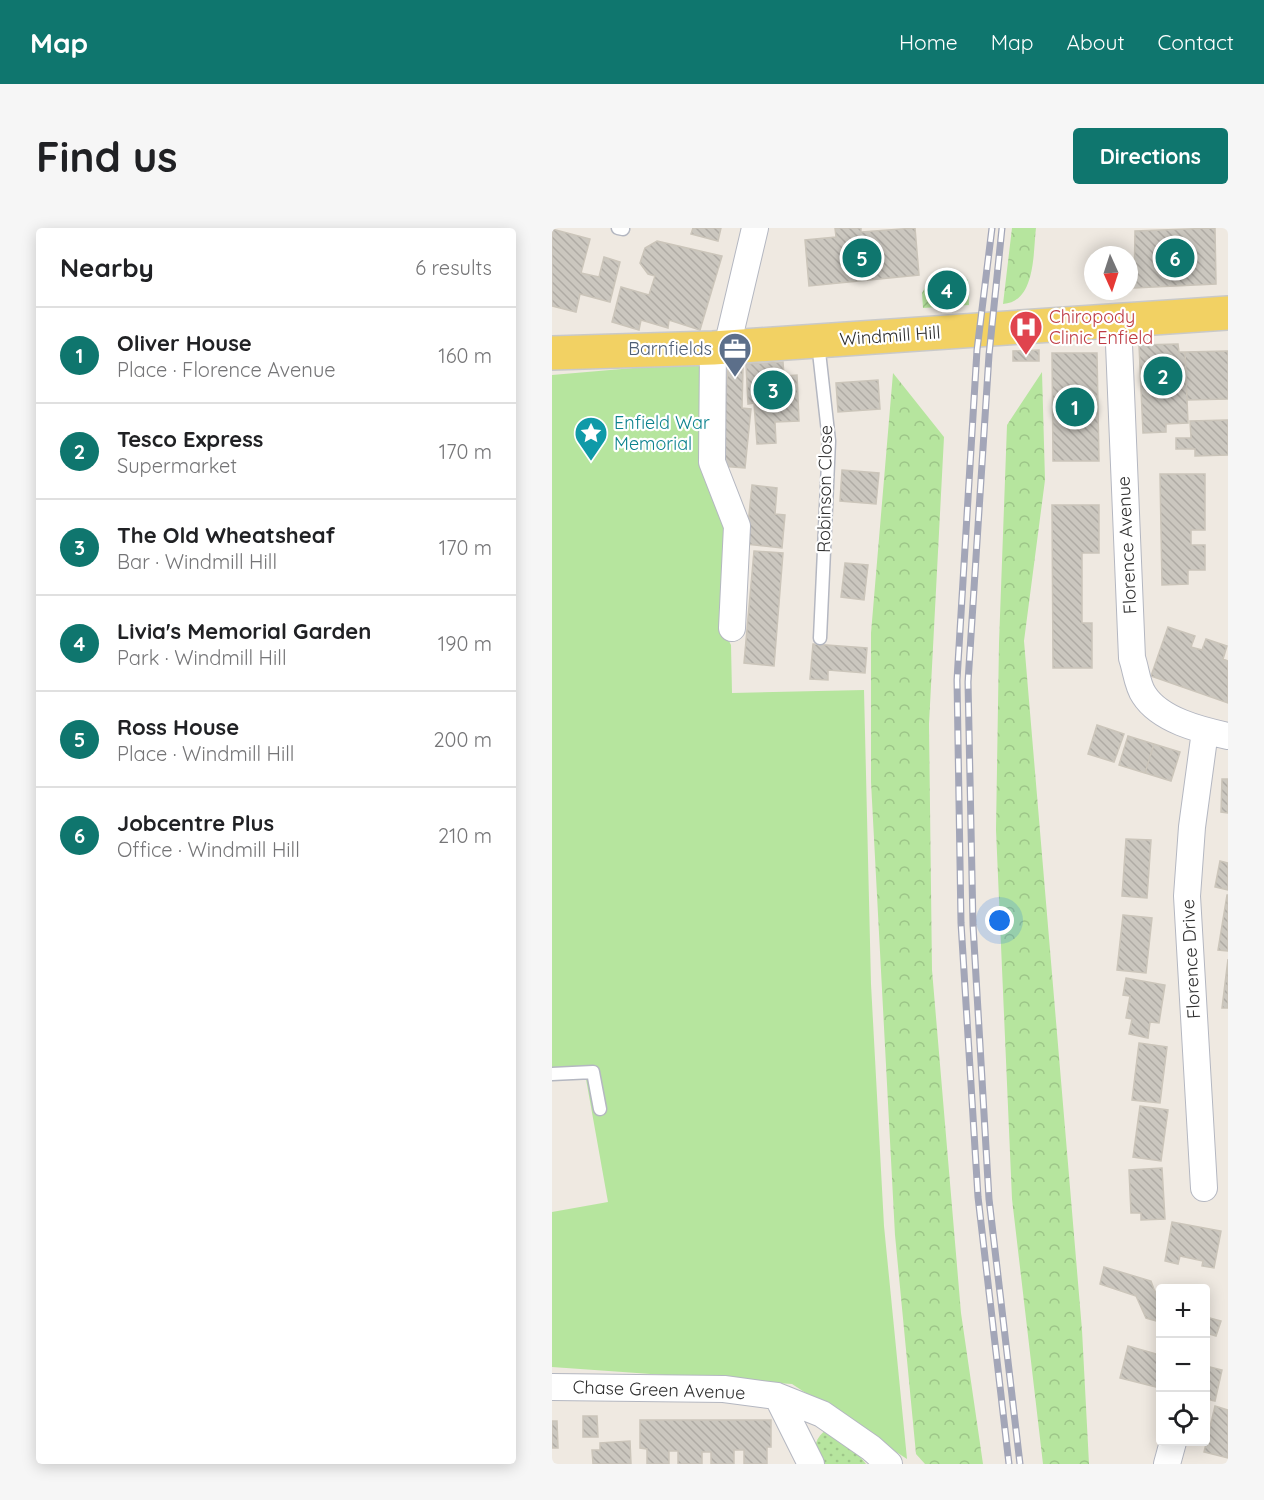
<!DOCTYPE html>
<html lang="en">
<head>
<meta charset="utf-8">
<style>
	:root { --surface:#fff; --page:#f6f6f6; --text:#202124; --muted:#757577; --line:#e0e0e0; --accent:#0f766e }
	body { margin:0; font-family:Quicksand,sans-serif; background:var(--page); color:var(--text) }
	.controls { position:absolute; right:18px; bottom:18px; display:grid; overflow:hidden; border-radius:6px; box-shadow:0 3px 15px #0003 }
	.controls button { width:54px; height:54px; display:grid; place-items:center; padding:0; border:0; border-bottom:2px solid var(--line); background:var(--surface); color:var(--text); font:30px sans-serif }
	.compass { position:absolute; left:532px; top:18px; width:54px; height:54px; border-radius:50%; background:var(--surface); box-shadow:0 3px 15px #0003; rotate:177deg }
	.you { position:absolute; left:448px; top:693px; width:21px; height:21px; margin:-15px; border:4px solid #fff; border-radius:50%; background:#1a73e8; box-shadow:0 0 0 9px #1a73e833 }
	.badge { display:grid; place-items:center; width:39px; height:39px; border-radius:50%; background:var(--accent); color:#fff; font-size:20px; font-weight:700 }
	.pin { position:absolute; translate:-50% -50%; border:3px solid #fff; box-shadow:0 2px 6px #0006 }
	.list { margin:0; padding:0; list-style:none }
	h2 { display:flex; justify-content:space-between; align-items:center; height:78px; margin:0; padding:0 24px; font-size:26px }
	h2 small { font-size:20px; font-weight:400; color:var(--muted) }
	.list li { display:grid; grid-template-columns:39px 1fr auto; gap:18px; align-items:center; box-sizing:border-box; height:96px; padding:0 24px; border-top:2px solid var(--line) }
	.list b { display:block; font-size:22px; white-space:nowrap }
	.list p { margin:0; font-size:20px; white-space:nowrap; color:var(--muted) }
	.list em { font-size:20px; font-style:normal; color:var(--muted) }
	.icon { flex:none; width:33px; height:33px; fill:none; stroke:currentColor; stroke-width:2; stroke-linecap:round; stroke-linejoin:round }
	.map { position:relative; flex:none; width:676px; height:1236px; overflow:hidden; border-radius:6px }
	header { display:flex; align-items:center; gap:36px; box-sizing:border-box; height:84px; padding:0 30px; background:var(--accent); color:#fff }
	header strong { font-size:28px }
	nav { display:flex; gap:33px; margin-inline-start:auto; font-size:21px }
	.intro { display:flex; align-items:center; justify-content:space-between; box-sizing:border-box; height:144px; padding:0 36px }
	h1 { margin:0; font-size:42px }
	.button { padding:15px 27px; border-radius:6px; background:var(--accent); color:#fff; font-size:21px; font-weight:700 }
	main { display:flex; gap:36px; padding:0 36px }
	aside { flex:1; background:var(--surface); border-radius:6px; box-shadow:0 3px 15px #0003 }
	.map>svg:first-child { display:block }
	.grass { fill:url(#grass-dots) }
	.forest { fill:url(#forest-crowns) }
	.park { fill:#b6e59e }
	.garden { fill:url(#garden-furrows) }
	.building { fill:url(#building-back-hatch); stroke:#cbc5ba; stroke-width:1.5 }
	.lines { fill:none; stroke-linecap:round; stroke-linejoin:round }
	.lane-casing { stroke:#b4b7c1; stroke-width:15 }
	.street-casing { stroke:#b4b7c1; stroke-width:28 }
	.primary-casing { stroke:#c9c9c9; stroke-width:36 }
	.lane { stroke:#fff; stroke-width:12 }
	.street { stroke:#fff; stroke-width:26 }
	.primary { stroke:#f2d163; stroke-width:33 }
	.rail-casing { stroke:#a3a6b8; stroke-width:7 }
	.rail { stroke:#fff; stroke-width:4.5; stroke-dasharray:14; stroke-linecap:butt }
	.labels { text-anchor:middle; stroke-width:4.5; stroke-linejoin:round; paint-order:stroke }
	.health-label { font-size:18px; fill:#be3a42; stroke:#fff; text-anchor:start }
	.street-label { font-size:18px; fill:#2e2e2e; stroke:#fff }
	.service-label { font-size:18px; fill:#4e5e75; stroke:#fff; text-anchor:end }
	.culture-label { font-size:18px; fill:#0d838f; stroke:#fff; text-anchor:start }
</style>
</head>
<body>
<header>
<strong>Map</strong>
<nav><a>Home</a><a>Map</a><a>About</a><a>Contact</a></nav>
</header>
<div class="intro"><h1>Find us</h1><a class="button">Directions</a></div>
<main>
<aside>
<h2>Nearby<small>6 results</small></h2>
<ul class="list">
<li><span class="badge">1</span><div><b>Oliver House</b><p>Place · Florence Avenue</p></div><em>160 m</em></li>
<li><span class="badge">2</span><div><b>Tesco Express</b><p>Supermarket</p></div><em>170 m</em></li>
<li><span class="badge">3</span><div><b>The Old Wheatsheaf</b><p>Bar · Windmill Hill</p></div><em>170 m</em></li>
<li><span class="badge">4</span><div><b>Livia's Memorial Garden</b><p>Park · Windmill Hill</p></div><em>190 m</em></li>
<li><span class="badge">5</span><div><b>Ross House</b><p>Place · Windmill Hill</p></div><em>200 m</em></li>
<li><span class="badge">6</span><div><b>Jobcentre Plus</b><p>Office · Windmill Hill</p></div><em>210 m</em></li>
</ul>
</aside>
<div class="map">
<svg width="676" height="1236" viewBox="0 0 676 1236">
	<defs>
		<pattern id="grass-dots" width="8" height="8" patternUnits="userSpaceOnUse" patternTransform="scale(1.5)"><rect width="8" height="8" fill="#b6e59e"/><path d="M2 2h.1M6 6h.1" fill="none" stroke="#9dc588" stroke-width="1.8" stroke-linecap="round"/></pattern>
		<pattern id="forest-crowns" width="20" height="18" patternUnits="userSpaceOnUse" patternTransform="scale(1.5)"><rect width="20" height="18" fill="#b6e59e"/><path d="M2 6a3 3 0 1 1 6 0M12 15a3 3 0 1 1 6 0" fill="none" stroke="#9dc588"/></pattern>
		<pattern id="garden-furrows" width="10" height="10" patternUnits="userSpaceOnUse" patternTransform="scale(1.5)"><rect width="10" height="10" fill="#b6e59e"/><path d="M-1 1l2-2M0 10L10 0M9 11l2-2" fill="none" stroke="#9dc588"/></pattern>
		<pattern id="building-back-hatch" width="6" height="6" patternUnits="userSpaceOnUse" patternTransform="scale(1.5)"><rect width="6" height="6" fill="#cbc7bf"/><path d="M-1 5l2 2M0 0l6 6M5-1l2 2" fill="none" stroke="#afaba4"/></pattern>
	</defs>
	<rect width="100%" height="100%" fill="#efe9e1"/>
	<!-- grass -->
	<path class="grass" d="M274,1202L297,1215L314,1236H267C262,1221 261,1212 274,1202Z"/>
	<!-- forest -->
	<path class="forest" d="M460,0H484C481,24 484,74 451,76Z
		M490,144L493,252L472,413L530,1102L537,1236H491L460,971L444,602L447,415L455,197Z
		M341,145L392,209L377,496L380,742L409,1085L431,1236H373L364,1226L343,1007L319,554V405Z"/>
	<!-- park -->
	<path class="park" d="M151,134L176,295L169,397L179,417L180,465L312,462L319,756L332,998L355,1231L240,1156L0,1139V984L56,974L34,851L0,852V147Z"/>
	<!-- garden -->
	<path class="garden" d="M396,49H411L416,52L417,77L371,80L370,65L375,56Z"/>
	<!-- building -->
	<path class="building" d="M141,0H169L166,13L139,6Z
		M283,0H309V4L363,0L367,47L257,58L253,12L284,9Z
		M663,0L664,56L582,60L583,3Z
		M0,1L38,11L29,45L47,49L52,29L68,34L58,74L28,66L24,84L0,78Z
		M105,13L170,28L148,102L117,92L116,100L89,92L87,102L60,94L69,59L97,67L103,48L96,46L88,35L93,20Z
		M626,116L627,124H633L636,195L614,196V204L591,205L587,117Z
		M487,122V133H461V123Z
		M676,123V171L635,172L633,124Z
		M500,125H545L547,233H501Z
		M231,134L232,148L245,147L247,193L223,194L224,215L205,216L202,175L196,176L194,136Z
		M191,140L190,180L199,181L193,240L168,238L176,141Z
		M326,152L328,181L286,184L284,155Z
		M676,192V227L643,228V221H624V210H639L638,193Z
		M290,242L327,245L324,276L288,273Z
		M608,246H653V302H639V317H653V342H636V356L610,357Z
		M200,257L225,260L223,286L233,287L230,320L194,316Z
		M500,277H547V325H530V395H540V440H501Z
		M202,323L231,325L222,438L192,435Z
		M293,335L316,337L312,372L289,369Z
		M616,399L643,408L639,419L650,422L654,411L675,418L671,431L676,433V475L599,448Z
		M261,416L315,420L313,445L276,442V452L258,451Z
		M545,497L572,506L562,534L536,526Z
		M576,508L602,516L593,545L567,537Z
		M602,516L628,524L619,553L593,545Z
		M670,551H676V585L669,584Z
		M574,611L599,612L595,670L570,668Z
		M668,633L676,635V662L663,659Z
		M675,667H676V723L666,722Z
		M571,687L600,690L594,745L565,742Z
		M676,731V780H670Z
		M574,750L613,757L607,795L598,794L596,810L577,806L580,791L574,790L578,768L571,767Z
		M587,815L615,819L608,875L580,872Z
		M588,878L616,882L609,933L581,929Z
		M610,940L613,991L589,992V985H579L577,942Z
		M620,994L669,1003L662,1040L650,1038L651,1033L628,1028L626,1036L613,1033Z
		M552,1039L599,1053L603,1064L608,1061V1094L594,1090L584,1068L548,1056Z
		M654,1089L669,1093L664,1108L654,1105Z
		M576,1118L608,1127V1160L568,1150Z
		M654,1138L670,1142L663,1173L654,1171Z
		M663,1178L676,1182V1230L652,1224Z
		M31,1188H45L46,1209H31Z
		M88,1192H219V1219H215V1236H192V1222H182V1236H159V1224H150V1236H126V1223H117V1236H95V1221L88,1220Z
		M0,1193H5L6,1220H0Z
		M78,1213L79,1236H41L40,1222H48V1215Z"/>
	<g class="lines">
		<!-- lane casing -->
		<g class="lane-casing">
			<path id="lane" d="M66,0L71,1
				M266,115L277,213L268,410
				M0,846L41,844L48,881"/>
		</g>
		<!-- street casing -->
		<g class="street-casing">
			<path id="street" d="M566,92L580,430C584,441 585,457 592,467C608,492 648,502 676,508
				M175,119L203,0
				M161,120L160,234L185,298L180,400
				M652,960L635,668L640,599L653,503
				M0,1159L172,1161L225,1168L270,1186L319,1220L337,1236
				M225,1168L259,1236
				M615,1236L621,1214"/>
		</g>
		<!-- primary casing -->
		<g class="primary-casing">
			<path id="primary" d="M0,125L161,120L676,85"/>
		</g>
		<!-- lane -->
		<use href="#lane" class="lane"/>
		<!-- street -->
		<use href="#street" class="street"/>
		<!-- primary -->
		<use href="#primary" class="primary"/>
		<!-- rail casing -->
		<g class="rail-casing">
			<path id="rail" d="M440,0L425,122L405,452L409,695L426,969L457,1236
				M450,0L437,127L416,454L421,697L437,971L468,1236"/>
		</g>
		<!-- rail -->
		<use href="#rail" class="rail"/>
	</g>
	<!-- icons -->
	<defs>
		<g id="hospital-pin" transform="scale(1.725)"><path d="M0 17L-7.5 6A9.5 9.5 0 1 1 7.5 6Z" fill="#e0444e" stroke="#fff"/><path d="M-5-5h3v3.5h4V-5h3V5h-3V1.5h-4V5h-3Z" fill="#fff"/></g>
		<g id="office-pin" transform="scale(1.725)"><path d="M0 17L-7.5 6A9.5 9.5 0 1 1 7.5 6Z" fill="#5c6f8a" stroke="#fff"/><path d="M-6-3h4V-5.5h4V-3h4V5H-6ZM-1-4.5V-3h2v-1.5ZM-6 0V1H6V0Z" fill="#fff"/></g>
		<g id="sight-pin" transform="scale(1.725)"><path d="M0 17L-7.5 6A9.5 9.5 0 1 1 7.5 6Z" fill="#0f9aa8" stroke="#fff"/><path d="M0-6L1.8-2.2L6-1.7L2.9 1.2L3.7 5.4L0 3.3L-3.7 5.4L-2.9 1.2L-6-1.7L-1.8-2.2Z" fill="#fff"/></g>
	</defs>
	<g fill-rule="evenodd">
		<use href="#hospital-pin" x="474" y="99"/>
		<use href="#office-pin" x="183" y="121"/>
		<use href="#sight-pin" x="39" y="205"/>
	</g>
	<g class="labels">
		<!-- health labels -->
		<g class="health-label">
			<text x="497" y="95">Chiropody<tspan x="497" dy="21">Clinic Enfield</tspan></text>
		</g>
		<!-- street labels -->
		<g class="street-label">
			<text transform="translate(338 108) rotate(-4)" y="6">Windmill Hill</text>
			<text transform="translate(273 261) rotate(-89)" y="6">Robinson Close</text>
			<text transform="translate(575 317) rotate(-93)" y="6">Florence Avenue</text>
			<text transform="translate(639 731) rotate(-93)" y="6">Florence Drive</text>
			<text transform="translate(107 1162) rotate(2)" y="6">Chase Green Avenue</text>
		</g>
		<!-- service labels -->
		<g class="service-label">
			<text x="160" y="127">Barnfields</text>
		</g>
		<!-- culture labels -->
		<g class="culture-label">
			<text x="62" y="201">Enfield War<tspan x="62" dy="21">Memorial</tspan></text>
		</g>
	</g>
</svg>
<div class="controls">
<button>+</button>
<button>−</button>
<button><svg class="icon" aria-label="locate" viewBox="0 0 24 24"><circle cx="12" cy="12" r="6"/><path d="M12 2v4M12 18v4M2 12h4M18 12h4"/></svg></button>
</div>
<svg class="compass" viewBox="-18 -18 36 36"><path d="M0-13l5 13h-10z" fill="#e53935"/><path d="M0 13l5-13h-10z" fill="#757577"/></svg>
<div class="you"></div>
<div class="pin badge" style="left:523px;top:179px">1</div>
<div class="pin badge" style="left:611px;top:148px">2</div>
<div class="pin badge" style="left:221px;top:162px">3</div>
<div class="pin badge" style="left:395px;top:62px">4</div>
<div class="pin badge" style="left:310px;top:30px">5</div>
<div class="pin badge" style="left:623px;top:30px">6</div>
</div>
</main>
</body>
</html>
